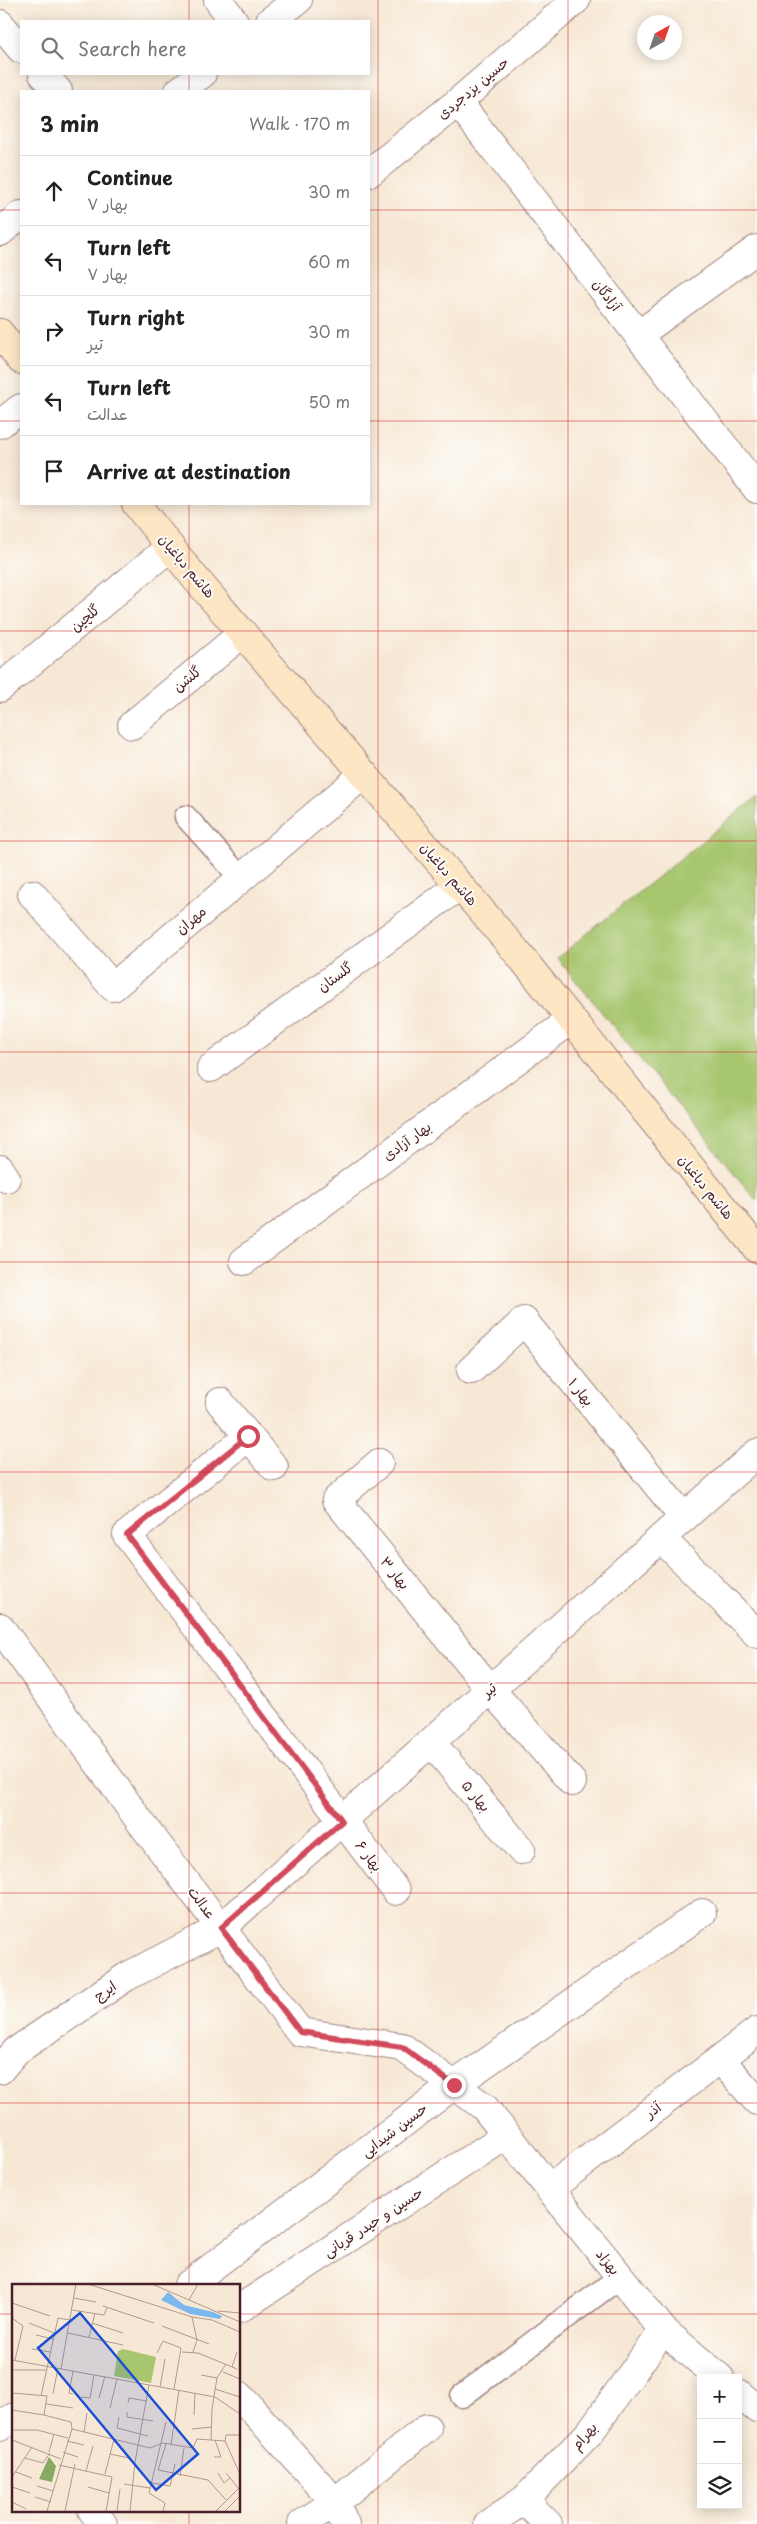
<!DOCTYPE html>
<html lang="en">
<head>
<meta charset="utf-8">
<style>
	:root { --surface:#fff; --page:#f6f6f6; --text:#222; --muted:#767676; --line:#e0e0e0 }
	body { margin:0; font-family:"Playpen Sans","Playpen Sans Arabic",sans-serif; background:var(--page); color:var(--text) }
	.controls { position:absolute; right:15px; bottom:15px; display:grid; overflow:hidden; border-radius:0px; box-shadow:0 2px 12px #0003 }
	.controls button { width:45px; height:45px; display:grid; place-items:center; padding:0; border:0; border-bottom:1px solid var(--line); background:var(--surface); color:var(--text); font:25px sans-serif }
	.compass { position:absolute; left:637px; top:15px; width:45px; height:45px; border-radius:50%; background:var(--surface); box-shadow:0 2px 12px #0003; rotate:40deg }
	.stop { position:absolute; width:15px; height:15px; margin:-11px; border:4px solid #d1495b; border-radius:50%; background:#fff }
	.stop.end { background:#d1495b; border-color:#fff; box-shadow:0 1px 5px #0008 }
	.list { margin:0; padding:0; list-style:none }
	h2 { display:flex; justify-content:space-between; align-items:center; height:65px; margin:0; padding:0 20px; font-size:21px }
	h2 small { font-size:16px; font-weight:400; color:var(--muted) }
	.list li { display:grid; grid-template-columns:32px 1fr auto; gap:15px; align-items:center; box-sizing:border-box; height:70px; padding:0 20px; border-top:1px solid var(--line) }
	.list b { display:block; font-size:19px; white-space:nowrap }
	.list p { margin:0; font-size:16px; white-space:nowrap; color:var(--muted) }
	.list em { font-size:16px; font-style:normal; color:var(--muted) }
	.icon { flex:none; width:28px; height:28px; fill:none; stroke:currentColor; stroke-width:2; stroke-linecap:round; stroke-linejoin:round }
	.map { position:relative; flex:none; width:757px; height:2524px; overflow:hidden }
	.search { position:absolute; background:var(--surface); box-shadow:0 2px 12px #0003; left:20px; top:20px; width:350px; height:55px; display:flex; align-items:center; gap:12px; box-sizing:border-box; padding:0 18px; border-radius:0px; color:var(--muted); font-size:19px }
	.panel { position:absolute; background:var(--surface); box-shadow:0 2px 12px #0003; left:20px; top:90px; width:350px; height:415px; border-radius:0px }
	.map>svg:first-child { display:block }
	.green { fill:#a7c66e; stroke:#78724c }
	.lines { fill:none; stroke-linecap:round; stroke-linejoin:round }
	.lane-casing { stroke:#a08480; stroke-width:25 }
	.street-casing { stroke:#a08480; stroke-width:30 }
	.secondary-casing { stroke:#a08480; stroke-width:30 }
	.lane { stroke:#fff; stroke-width:22 }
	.street { stroke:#fff; stroke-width:28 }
	.secondary { stroke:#fce6c4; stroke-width:28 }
	.route { stroke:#d1495b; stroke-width:6 }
	.grid { fill:none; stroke:#d62828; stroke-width:1; stroke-opacity:0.55 }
	.labels { text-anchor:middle; stroke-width:4; stroke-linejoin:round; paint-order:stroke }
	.street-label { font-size:14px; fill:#4a1f2b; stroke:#fdfcf7 }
	.inset-road { fill:none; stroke:#b29891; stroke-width:1 }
	.view { fill:#1d4ed8; fill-opacity:0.15; stroke:#1d4ed8; stroke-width:2.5 }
	.inset-edge { fill:none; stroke:#4a1f2b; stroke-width:2.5 }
</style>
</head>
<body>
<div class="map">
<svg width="757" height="2524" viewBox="0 0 757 2524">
	<rect width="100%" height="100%" fill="#fdfcf7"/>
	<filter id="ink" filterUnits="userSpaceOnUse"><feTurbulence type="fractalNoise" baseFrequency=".02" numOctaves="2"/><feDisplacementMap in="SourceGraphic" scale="10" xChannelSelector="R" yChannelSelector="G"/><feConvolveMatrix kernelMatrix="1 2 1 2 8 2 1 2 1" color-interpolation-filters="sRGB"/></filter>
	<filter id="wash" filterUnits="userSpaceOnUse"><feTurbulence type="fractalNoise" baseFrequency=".0096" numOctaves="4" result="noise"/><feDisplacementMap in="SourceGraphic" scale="20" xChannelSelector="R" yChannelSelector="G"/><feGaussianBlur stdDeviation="1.12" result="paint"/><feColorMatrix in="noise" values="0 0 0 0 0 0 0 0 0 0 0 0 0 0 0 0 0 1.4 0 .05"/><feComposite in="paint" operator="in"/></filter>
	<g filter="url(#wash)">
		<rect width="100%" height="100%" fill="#f7e8d5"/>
		<!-- green -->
		<path class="green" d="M757,797V1201L557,958Z"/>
	</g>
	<g filter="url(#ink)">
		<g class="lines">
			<!-- lane casing -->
			<g class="lane-casing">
				<path id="lane" d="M186,817L241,878
					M462,2396L620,2277"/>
			</g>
			<!-- street casing -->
			<g class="street-casing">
				<path id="street" d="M218,0L234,21
					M270,21L298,0
					M0,24L21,49
					M43,74L58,91
					M179,91L202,74
					M458,102L757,489
					M369,173L458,102L576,0
					M0,232L21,215
					M638,335L757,249
					M0,424L21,408
					M0,688L170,547
					M132,725L243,633
					M32,894L113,987L364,774
					M211,1068L459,886
					M0,1169L6,1178
					M244,1261L571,1020
					M471,1370L524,1321L684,1518
					M220,1402L274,1467
					M248,1437L127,1535L396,1891
					M379,1463L336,1500L490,1689L572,1782
					M661,1538L757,1634
					M0,1627L139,1820L300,2032L402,2047L484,2107L663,2330L720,2378
					M431,1742L521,1850
					M720,2059L757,2101
					M0,2070L16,2051L126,1977L221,1928L757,1453
					M549,2189L757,2031
					M188,2285L454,2085L702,1913
					M239,2309L507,2135
					M738,2393L757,2409
					M239,2395L335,2502L345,2524
					M0,2427L14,2417
					M524,2500L548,2524
					M92,2510L103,2524
					M302,2524L335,2502L427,2428
					M488,2524L524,2500L590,2432L663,2330"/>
			</g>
			<!-- secondary casing -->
			<g class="secondary-casing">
				<path id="secondary" d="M0,333L21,360
					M136,504L195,578L516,951L757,1249"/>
			</g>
			<!-- lane -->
			<use href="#lane" class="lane"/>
			<!-- street -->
			<use href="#street" class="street"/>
			<!-- secondary -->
			<use href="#secondary" class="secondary"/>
		</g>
	</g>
	<g class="lines" filter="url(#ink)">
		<!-- route -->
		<path class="route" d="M248,1436L127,1535L342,1821L221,1928L300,2032L402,2047L454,2085"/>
	</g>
	<!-- grid -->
	<path class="grid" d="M189,0V21M378,0V2524M568,0V2524M189,74V91M0,210H21M369,210H757M0,421H21M369,421H757M189,504V2285M0,631H757M0,841H757M0,1052H757M0,1262H757M0,1472H757M0,1683H757M0,1893H757M0,2103H757M0,2314H14M239,2314H757M189,2510V2524"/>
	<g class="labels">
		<!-- street labels -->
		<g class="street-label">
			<text transform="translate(473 88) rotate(-40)" y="5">حسین یزدجردی</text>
			<text transform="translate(607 295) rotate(52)" y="5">آزادگان</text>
			<text transform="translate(187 566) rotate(50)" y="5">هاشم دباغیان</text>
			<text transform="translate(85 618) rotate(-40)" y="5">گلچین</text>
			<text transform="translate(187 679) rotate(-39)" y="5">گلشن</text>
			<text transform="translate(449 874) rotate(49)" y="5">هاشم دباغیان</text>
			<text transform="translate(191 920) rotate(-40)" y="5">مهران</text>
			<text transform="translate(335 977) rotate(-36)" y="5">گلستان</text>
			<text transform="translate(407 1141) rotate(-36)" y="5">بهار آزادی</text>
			<text transform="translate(706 1187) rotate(51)" y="5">هاشم دباغیان</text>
			<text transform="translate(581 1392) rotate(51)" y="5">بهار ۱</text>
			<text transform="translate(395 1573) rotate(51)" y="5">بهار ۳</text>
			<text transform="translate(489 1690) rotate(-42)" y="5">تیر</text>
			<text transform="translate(476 1796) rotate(50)" y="5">بهار ۵</text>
			<text transform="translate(369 1856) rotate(53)" y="5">بهار ۶</text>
			<text transform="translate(202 1903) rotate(53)" y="5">عدالت</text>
			<text transform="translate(105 1991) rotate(-34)" y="5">ایرج</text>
			<text transform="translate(653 2110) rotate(-37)" y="5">آذر</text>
			<text transform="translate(394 2130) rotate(-37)" y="5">حسین شیدایی</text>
			<text transform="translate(373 2222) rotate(-33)" y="5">حسین و حیدر قربانی</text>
			<text transform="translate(608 2262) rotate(51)" y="5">بهزاد</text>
			<text transform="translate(584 2436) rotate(-49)" y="5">بهرام</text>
		</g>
	</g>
	<!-- overview -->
	<g transform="translate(12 2284)">
		<rect width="228" height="228" fill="#f7e8d5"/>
		<path d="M111,65L144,73L139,99L102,92L106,67Z" fill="#a7c66e"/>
		<path d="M37,173L44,182L40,198L27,195Z" fill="#85ab61"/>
		<path d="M156,8L172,21L201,28L210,32L208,35L178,30L149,16Z" fill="#7bb8ee"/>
		<path class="inset-road" d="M76,0L180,33L200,36L228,48M140,0L228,38M62,14L84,18M177,16L186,0M0,19L38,32M91,22L142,39M60,26L92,31L95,24M206,27L228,29M180,33L185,56L181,68M0,34L11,42L3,76M17,39L42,49M80,39L111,49M150,42L197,60M56,49L111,61M24,51L41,55M77,53L83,29M20,65L38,68M170,68L186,69L225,85M145,69L151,57L169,64L162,105M0,76L203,113L228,130M220,83L225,68M49,85L64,0M0,86H35M61,87L57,109L61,110M211,88L228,95M189,91L205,94M148,103L153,75M203,105L228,113M0,109L35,112L32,131L59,138L60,145L138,164L151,159L181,164L185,155L213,157L214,151H228M41,110L46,84M29,112L46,34L58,36M69,113L78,114L82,91M87,114L93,92M116,119L117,114L135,117M34,120L61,124M98,124L105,95M0,126L32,131M115,128V133L141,137M182,131L183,109M107,133L105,144L136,152M180,145L200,143M0,146H25L56,154M72,148L75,129M0,156L49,175M199,156L200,125L205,94L214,80M55,157L72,161M213,157L228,190M154,160L146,186L196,196L214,216M159,161L167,106M37,168L42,150M51,168L66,173M98,170L117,174M202,173H209L203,156M13,174L31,179L38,169M47,181L100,193L94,227M74,187L81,162M4,188L20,194M206,189L212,199L218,194M214,189L226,204M93,190L102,155M168,192L172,164M0,193L20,163M140,199L158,202L163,180M112,200L138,204M25,202L41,207M0,203L18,209M76,203L97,209M23,213L39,218M0,218L14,225M35,227L60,145M53,227L63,180M105,227L108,205M118,227L123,178L137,101M151,227L153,219L137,209L154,138M204,227L228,203M213,227L228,212"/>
		<path class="view" d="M68,29L186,170L144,206L26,64Z"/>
		<rect width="228" height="228" class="inset-edge"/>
	</g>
</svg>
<div class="controls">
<button>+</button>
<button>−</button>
<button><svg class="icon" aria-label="layers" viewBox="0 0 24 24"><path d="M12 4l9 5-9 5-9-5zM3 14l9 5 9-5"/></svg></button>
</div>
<svg class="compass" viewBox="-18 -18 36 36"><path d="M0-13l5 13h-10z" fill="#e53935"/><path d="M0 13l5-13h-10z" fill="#767676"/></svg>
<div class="stop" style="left:248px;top:1436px"></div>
<div class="stop end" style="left:454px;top:2085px"></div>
<div class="search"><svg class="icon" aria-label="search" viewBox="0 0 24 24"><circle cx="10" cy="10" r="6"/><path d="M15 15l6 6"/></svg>Search here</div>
<section class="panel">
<h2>3 min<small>Walk · 170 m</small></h2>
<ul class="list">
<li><svg class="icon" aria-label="ahead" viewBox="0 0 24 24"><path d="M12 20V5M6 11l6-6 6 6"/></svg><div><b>Continue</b><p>بهار ۷</p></div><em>30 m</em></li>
<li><svg class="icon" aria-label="left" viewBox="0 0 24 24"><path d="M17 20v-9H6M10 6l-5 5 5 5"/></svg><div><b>Turn left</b><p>بهار ۷</p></div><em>60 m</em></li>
<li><svg class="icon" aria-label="right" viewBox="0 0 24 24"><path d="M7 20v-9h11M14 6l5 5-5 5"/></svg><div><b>Turn right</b><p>تیر</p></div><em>30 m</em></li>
<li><svg class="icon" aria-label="left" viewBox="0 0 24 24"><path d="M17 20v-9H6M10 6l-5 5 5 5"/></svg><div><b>Turn left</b><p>عدالت</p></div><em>50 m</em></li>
<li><svg class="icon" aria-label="arrive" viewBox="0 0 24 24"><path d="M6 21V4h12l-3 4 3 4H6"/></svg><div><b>Arrive at destination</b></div></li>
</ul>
</section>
</div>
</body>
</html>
